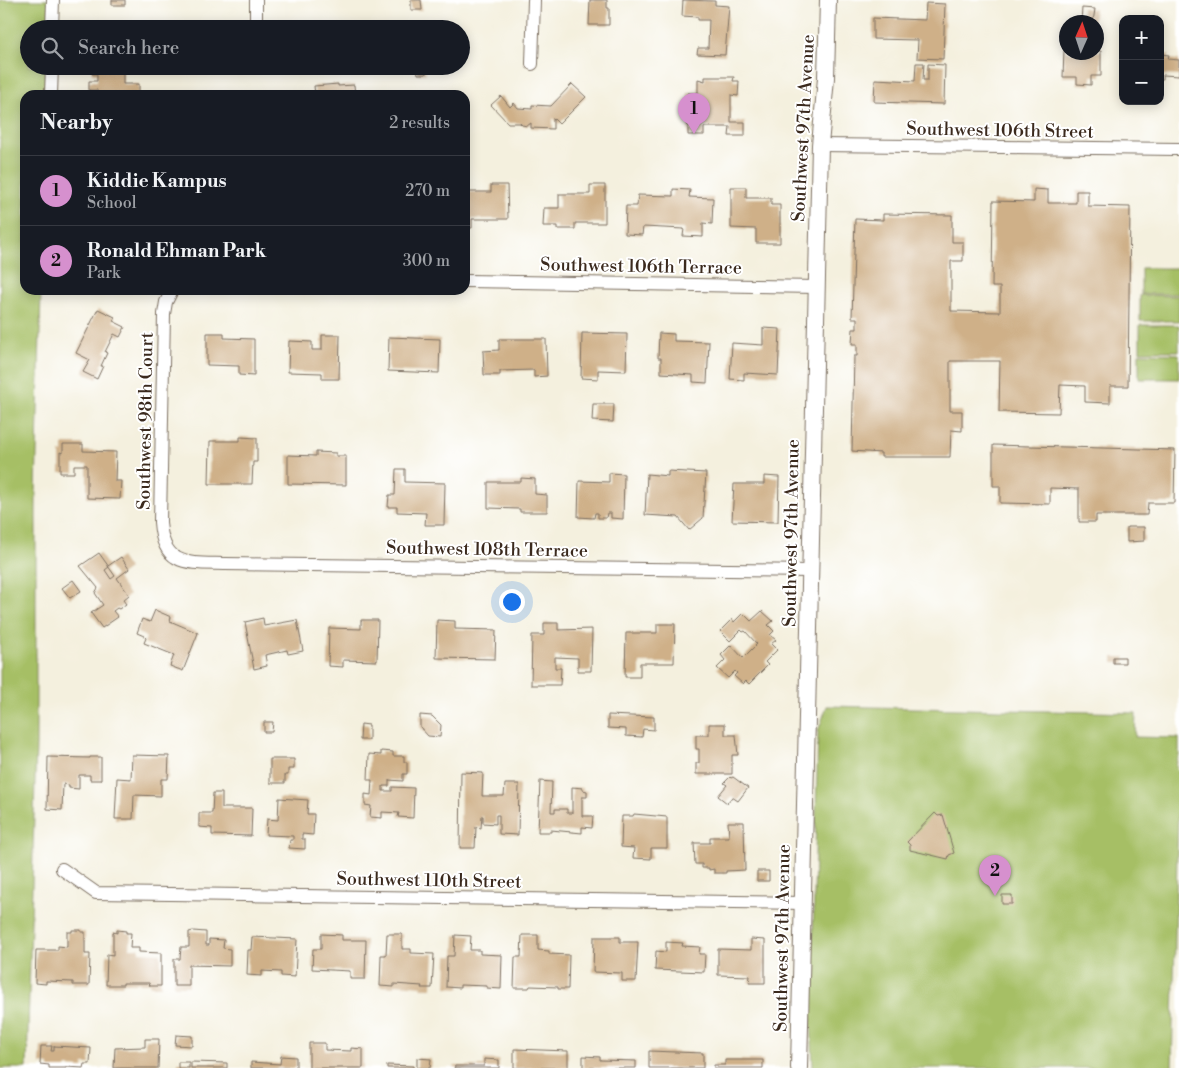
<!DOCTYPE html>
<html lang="en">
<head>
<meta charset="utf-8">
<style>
	:root { --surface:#171b24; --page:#20242c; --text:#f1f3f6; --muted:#9ea1a6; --line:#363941; --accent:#d690ce }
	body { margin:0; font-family:"Libre Bodoni",serif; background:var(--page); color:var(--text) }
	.controls { position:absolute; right:15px; top:15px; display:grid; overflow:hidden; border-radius:10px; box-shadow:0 2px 12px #0003 }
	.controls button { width:45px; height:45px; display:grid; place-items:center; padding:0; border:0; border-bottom:1px solid var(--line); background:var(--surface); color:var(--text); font:25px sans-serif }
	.compass { position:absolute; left:1059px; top:15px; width:45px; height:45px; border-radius:50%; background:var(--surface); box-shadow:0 2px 12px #0003; rotate:3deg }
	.you { position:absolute; left:511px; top:601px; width:18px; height:18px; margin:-12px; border:4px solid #fff; border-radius:50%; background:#1a73e8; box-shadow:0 0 0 8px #1a73e833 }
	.badge { display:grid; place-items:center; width:32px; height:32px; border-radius:50%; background:var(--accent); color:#111; font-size:16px; font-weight:700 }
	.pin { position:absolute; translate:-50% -41px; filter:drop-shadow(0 1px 2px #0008) }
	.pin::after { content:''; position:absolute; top:26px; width:18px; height:15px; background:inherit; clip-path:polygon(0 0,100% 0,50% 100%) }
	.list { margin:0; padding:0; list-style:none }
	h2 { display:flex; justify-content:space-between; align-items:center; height:65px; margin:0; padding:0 20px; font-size:21px }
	h2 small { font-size:16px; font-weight:400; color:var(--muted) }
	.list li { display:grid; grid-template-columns:32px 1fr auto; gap:15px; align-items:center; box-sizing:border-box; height:70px; padding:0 20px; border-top:1px solid var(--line) }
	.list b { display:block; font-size:19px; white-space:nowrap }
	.list p { margin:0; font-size:16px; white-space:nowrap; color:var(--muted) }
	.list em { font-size:16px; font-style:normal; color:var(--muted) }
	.icon { flex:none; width:28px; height:28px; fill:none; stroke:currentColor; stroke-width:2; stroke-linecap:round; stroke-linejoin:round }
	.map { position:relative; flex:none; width:1179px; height:1068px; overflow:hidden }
	.search { position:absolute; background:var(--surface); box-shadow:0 2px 12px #0003; left:20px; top:20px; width:450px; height:55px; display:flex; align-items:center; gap:12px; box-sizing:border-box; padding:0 18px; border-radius:28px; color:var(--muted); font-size:19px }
	.panel { position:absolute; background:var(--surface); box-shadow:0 2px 12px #0003; left:20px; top:90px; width:450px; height:205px; border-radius:15px }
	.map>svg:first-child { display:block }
	.green { fill:#a6bf65; stroke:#707442 }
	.building { fill:#cfb088 }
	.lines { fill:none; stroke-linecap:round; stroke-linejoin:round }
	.minor-casing { stroke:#7c6f61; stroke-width:14 }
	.tertiary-casing { stroke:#7c6f61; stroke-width:18 }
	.minor { stroke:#fff; stroke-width:12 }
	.tertiary { stroke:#fff; stroke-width:16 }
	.labels { text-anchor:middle; stroke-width:4; stroke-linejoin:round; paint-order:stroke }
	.street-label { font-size:18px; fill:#3b2a1e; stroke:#fff }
</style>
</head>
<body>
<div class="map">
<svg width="1179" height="1068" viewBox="0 0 1179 1068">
	<rect width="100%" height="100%" fill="#fff"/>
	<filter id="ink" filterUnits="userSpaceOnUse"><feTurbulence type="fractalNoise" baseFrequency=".02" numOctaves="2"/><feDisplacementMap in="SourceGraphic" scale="10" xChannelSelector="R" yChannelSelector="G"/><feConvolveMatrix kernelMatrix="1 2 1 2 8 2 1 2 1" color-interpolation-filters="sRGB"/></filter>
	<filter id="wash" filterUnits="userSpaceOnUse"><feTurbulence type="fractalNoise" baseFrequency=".0096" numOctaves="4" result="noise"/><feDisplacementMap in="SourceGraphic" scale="20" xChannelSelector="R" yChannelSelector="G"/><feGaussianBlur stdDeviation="1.12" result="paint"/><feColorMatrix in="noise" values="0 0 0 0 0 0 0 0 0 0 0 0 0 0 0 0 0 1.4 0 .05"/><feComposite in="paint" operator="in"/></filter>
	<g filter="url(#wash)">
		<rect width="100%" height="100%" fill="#f4f0de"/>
		<!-- green -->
		<path class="green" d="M0,0H50L49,29H29V66H48L47,95H25V290H41L36,494V744L27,1068H0Z
			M1141,268H1179V294H1141Z
			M1140,295L1179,296V321H1140Z
			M1140,325H1179V351H1140Z
			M1139,353L1179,354V379H1139Z
			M827,706L1136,713L1135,737L1179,738V756L1177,760L1176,768L1179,771L1172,1068H813L811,1020L818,731Z"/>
		<g id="blocks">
			<!-- building -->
			<path class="building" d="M112,0H125V5H112Z
				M411,0H421L422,10H411Z
				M590,0H607V8H609V25H589Z
				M683,0L715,1V5L729,6L725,55L697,54L698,48H708L709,20H698V17L682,16Z
				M926,3L945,4L943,59L917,58L918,40L873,39V18L925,20Z
				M1082,8L1095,9L1093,22H1081Z
				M1064,50H1066V52L1101,51V76H1091V85L1077,84V77H1063Z
				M1160,54L1169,55L1168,59L1179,60V76L1163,75V79H1160Z
				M916,63H924L923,80H928V64L945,65L944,104L874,102L875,79L915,81Z
				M92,66H123V84H139V95H97V90H89V81H97V74H92Z
				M425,67L426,74H418L417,68Z
				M705,77H734L733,81H739L738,96L731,95V122H745V136H729L730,127H704V135H688V93H698V79L705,81Z
				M338,84V86L354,85L355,95H315L314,86Z
				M572,84L586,97L559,124L553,118V129L531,128V123L527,126L522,125L520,123H508L491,105L501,96L510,107L514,103L518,108L532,109V105L551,106Z
				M491,185H507L508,219H472V228H465V192H491Z
				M590,185H605V223H575V229H557V226H543L544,208H559V194H590Z
				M731,187H746V198H771V205H780V243H756V229L731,228Z
				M673,189L690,190L689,197L713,198L712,224L703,223V237L683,236L684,229L643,227L642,235L625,234L626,206H637L638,195L673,196Z
				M1034,189L1048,190V203H1076V191H1088V206L1130,207L1128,386H1110V403L1085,402V386L1060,385L1059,413L999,412L1000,361H950V411H962V431L951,430L950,457H881V453L852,451L854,356H857V344H852L853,329H857V318H852L855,219L883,220V214L952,215V242H963V261H951V311L1000,312V287H992L993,201L1034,202Z
				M98,309L115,317L113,321L125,327L120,337L114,334L105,352L107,353L101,366H103L97,379L83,372L90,360L76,353Z
				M763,328L780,329L778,375L744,373V380L730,379L732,343L763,345Z
				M207,333H224V338L254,339V376L239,375V366L207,365Z
				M582,333L627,334L626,371L598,370V379L581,378Z
				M659,333L674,334V341L709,342L707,383L693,382V375L661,373V358H658Z
				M322,335H340L339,379H322V373L288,372L289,341L312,342V350H322Z
				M389,337L440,339L439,373L388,371Z
				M499,339H546L547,376L534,377V370L500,371V375H484L483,351L499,350Z
				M593,404H614L613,422L592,421Z
				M240,437L257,438V462H253L252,484H209L210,441H240Z
				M63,444H83V451L116,452L115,481H121L120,499L87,498V465H74V473H60V452L63,453Z
				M993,445L1175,450L1174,503H1148L1147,515H1096V522H1079V489L1050,488V504L1000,503V486H993Z
				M316,452L336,453V456H346V485L288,484V455L316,456Z
				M396,469H405V482L445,483L444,525H425L426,513L397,512V507H388L389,495H395Z
				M668,471L706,473L703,518L689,530L678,517L645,515L647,474L668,476Z
				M609,473L624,474L623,519L611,518V513H607L606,518H598V513H595L594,518L578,517L579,481L609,482Z
				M764,476L779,477L778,522L732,521L734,484H764Z
				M521,478L535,479V494L547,495V512H520V509L488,508V482H521Z
				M1127,527H1144V541L1127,542Z
				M99,553L109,567L105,570L111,579L115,576L108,566L121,557L129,569L117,578L129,595L123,600L126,604L119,609L117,608L113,611L118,617L102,628L91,613L103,605L95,593L98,588L80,566Z
				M73,580L81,591L70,598L62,588Z
				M155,610L171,617L170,621L198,633L183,671L170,666L174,655L144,643L146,638L144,636L137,633L142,619L150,622Z
				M762,611L773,621L768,625L774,631L770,635L776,640L771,644L777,650L765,662L768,665L749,684L746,681L743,684L734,676L737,673L735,671L728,678L717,668L725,660L721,655L731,645L743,658L757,644L745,631L743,632L741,630L730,641L720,631L732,619L734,622L743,613L751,621Z
				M263,618L264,626L297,620L303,651L288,654L287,650L265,655L267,666L254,669L245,622Z
				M361,620H378L377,661L343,660V667L328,666L329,628L361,629Z
				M437,620L455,621V629L496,630L495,659L436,658Z
				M544,623H558V630L592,629L591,671H578V658L555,657V668H561L560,685H531L532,635H544Z
				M657,624H675L674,663H640V677H625L626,633H657Z
				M1113,657H1125V663H1113Z
				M420,715L432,716L441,725L440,737L428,736L420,727Z
				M608,715L654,717V730L643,729L642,737L626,736V729L608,728Z
				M264,722H273L272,732H264Z
				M361,724L369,725V740H360Z
				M709,724H725V735H736L738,755H732V774H696V763H699V749H696V735H709Z
				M381,751L393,752V756H404V762H407V774H403V781L389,780V786H383V791H392V787L414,788L413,818L398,817L399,813L382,812V818L370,817L371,806L365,805V794L371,795L372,780H368L369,754L381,755Z
				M132,755L169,756L168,779H161V796L134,795L133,819H115L117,778L131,779Z
				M48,757L90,758V757H101V780H90V775H79V789L69,788V785L63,784L62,810L47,809Z
				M270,759H294V769H288V775H285V783H270Z
				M461,772L483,773L482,796H504L505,784H519L518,835L499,834V815H496V824L483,823V816H482L481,828L476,827L475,848H460Z
				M730,777L731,778L733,777L748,788L738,801L732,797L727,803L718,796L727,785L724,783Z
				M540,781L552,782L551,812H555V809H567V813H572V787L583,788V790L587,791V797H582V816H593L592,828L582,827V833L551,830V832H538Z
				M213,793H222V808H252L251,836L212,835V828L199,827V813H212Z
				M279,798L308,800L307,814H314L313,835L302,834V839H305V849L289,848L290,840H293V836L266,835L267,819L278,820Z
				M935,813L938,816L943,815L954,853L949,855L948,859L910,850V845L907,842Z
				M634,814L667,817V848H651V859L633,858L634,848L621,847L622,816H633Z
				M728,822H744L745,870L726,871V873H714V869L709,870V868H702V864H695L694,843H710V837H729Z
				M757,871H769V881H757Z
				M1002,895H1012V904H1002Z
				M72,930H81V932H85V954H90L89,985H73V982L46,981V984L35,983L36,950H58V946L67,947V932H72Z
				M117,930L126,931V933H131L130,948H139V952L161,953V986H150L149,983H123V985H106L107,954L113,955V932L117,933Z
				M193,931L206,932V945H209V939L224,940L223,948L230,949V966L189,965V986H174V959H180L181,947H189V932Z
				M321,934L342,935V940H366L365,979H350V971L312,969L313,949H321Z
				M387,934H402V949H411V953L434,954L432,988H421L422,986L394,984V987L380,986L381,955H386Z
				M455,935L471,936L470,950H480V954L502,955L501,989L487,988V986L460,985V988L446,987L447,956H454Z
				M522,935H538V950L549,951V954L569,955L568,989H558V987L530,986L529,988H514L515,957H521Z
				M252,937L297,939L295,977L281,976V972L262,971V976L247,975L248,950H251Z
				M594,937H620V942H638L636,981H622V973L593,972Z
				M751,939L765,940V983H749L750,976L718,975V949L751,950Z
				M666,942L683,943L682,946L700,947L699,954H705L704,972L655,970L656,951L666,952Z
				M176,1035L192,1036V1046L175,1045Z
				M145,1039H159L158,1068H114L115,1048L145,1047Z
				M309,1043H325V1050L351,1051V1048L363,1049V1068H309Z
				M41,1046H52L51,1051H54V1046L91,1048L90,1064H84L83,1068L66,1067V1068H49V1065L40,1064Z
				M514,1049L568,1051V1068H514Z
				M649,1051L703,1053V1068H649Z
				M281,1056L296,1057V1068H251V1062L280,1064Z
				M583,1056L600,1057V1060L636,1061V1068H583Z
				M417,1058L431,1059L430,1068H417Z
				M484,1059L499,1060V1068H454L455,1066H484Z
				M725,1060H763V1068H714V1065H725Z
				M178,1062H189V1068H178Z
				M191,1062L227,1063V1068H191Z
				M387,1065L413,1066V1068H387Z"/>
		</g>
	</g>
	<g filter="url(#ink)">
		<use href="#blocks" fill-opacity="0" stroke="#7c6f61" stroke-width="1"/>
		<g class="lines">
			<!-- minor casing -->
			<g class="minor-casing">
				<path id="minor" d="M52,29L53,0
					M256,29V0
					M532,64L534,0
					M51,95L52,66
					M820,145L1179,149
					M465,281L817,287
					M172,290L166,302L164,314L160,522C163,567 188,563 225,564L810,571
					M62,869L96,893L803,903"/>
			</g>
			<!-- tertiary casing -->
			<g class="tertiary-casing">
				<path id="tertiary" d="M799,1068L820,145L826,78L828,0"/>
			</g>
			<!-- minor -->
			<use href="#minor" class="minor"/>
			<!-- tertiary -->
			<use href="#tertiary" class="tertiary"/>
		</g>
	</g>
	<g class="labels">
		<!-- street labels -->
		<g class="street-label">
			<text transform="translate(803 128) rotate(-87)" y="6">Southwest 97th Avenue</text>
			<text transform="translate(1000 130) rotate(1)" y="6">Southwest 106th Street</text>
			<text transform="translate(641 266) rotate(1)" y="6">Southwest 106th Terrace</text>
			<text transform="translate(145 421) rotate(-89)" y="6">Southwest 98th Court</text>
			<text transform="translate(791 533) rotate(-89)" y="6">Southwest 97th Avenue</text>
			<text transform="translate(487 549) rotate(1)" y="6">Southwest 108th Terrace</text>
			<text transform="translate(429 880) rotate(1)" y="6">Southwest 110th Street</text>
			<text transform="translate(782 938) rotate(-89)" y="6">Southwest 97th Avenue</text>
		</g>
	</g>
</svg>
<div class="controls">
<button>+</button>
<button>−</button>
</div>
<svg class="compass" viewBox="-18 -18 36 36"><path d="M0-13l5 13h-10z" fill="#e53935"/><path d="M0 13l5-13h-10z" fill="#9ea1a6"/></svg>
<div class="you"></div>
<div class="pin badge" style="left:694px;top:134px">1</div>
<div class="pin badge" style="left:995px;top:896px">2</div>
<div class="search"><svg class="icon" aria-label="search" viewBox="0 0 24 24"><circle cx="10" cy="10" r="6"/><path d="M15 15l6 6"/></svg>Search here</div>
<section class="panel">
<h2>Nearby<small>2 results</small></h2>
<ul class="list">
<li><span class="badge">1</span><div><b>Kiddie Kampus</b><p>School</p></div><em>270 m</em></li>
<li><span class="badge">2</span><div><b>Ronald Ehman Park</b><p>Park</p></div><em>300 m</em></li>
</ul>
</section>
</div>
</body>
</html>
